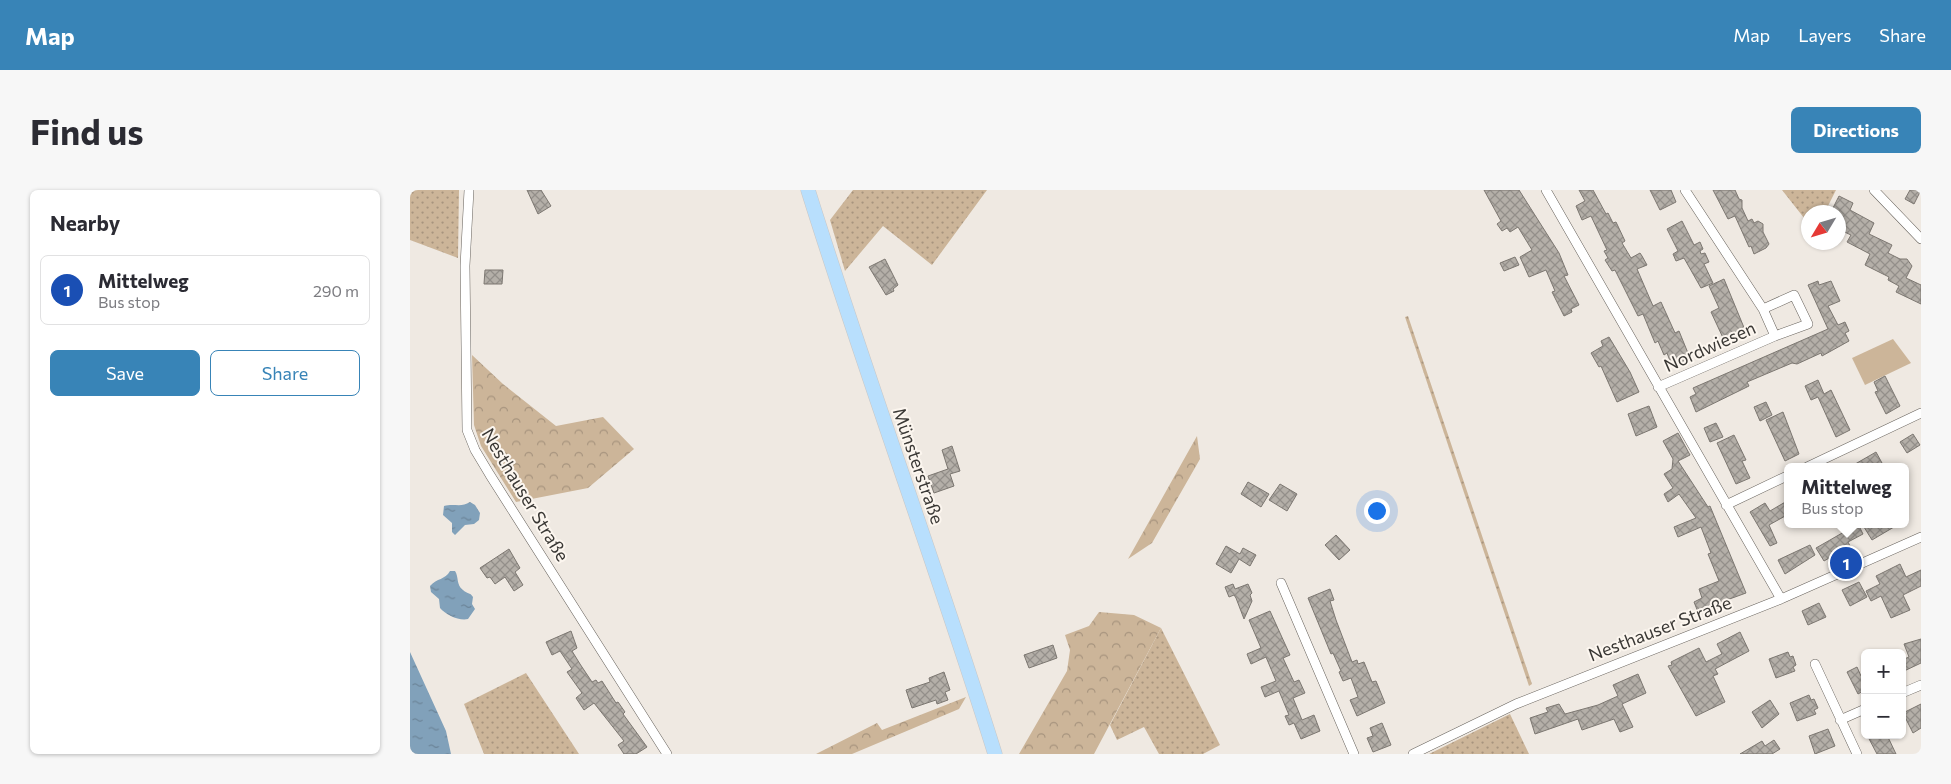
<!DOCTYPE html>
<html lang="en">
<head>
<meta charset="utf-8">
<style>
	:root { --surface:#fff; --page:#f7f7f7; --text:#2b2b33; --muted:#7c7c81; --line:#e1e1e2; --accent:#3884b7 }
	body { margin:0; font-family:Commissioner,sans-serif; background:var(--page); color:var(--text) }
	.controls { position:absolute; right:15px; bottom:15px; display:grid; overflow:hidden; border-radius:8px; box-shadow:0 1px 4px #0004 }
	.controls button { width:45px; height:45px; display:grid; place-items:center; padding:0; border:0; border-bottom:1px solid var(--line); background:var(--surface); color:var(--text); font:25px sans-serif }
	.compass { position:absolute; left:1391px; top:15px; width:45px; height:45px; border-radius:50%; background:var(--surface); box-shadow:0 1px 4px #0004; rotate:232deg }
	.you { position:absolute; left:966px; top:320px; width:18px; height:18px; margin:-12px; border:4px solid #fff; border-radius:50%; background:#1a73e8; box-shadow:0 0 0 8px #1a73e833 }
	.badge { display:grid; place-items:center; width:32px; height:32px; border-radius:50%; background:var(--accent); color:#fff; font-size:16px; font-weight:700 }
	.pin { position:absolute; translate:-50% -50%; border:2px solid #fff; box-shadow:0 1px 5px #0006 }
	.popup { position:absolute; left:1374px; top:273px; width:125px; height:65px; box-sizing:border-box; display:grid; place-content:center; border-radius:8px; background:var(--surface); filter:drop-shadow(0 1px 4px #0005); font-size:16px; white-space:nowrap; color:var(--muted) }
	.popup b { font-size:19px; color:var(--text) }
	.popup::after { content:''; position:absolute; left:50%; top:100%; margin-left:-10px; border:10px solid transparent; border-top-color:var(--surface) }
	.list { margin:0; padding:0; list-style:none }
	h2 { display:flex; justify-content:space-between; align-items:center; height:65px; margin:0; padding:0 20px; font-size:21px }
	h2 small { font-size:16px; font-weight:400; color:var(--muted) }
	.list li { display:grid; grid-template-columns:32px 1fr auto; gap:15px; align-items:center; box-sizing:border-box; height:70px; margin:0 10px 10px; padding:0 10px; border:1px solid var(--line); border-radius:8px }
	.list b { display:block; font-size:19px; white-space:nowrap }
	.list p { margin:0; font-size:16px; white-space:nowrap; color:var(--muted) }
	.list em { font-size:16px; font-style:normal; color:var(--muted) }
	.actions { display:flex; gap:10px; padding:15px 20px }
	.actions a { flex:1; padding:11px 0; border:1px solid var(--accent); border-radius:8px; text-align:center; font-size:18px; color:var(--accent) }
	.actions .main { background:var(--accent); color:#fff }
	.map { position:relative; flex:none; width:1511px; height:564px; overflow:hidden; border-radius:8px }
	header { display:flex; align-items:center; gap:30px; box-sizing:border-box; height:70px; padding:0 25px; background:var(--accent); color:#fff }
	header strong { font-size:24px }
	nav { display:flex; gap:28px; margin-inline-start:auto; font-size:18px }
	.intro { display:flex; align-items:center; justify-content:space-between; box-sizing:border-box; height:120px; padding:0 30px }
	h1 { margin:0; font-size:35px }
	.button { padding:12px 22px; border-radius:8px; background:var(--accent); color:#fff; font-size:18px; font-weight:700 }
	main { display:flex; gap:30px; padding:0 30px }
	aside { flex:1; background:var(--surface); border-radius:8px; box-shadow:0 1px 4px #0004 }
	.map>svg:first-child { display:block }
	.grass { fill:url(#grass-dots) }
	.forest { fill:url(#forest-crowns) }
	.park { fill:#ccb599 }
	.water { fill:url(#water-ripples) }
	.building { fill:url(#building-cross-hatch); stroke:#7c7771 }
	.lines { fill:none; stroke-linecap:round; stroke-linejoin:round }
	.street-casing { stroke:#67625c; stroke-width:10 }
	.primary-casing { stroke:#c8c7c6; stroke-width:15 }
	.street { stroke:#fff; stroke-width:9 }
	.primary { stroke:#b8dffd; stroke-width:14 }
	.labels { text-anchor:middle; stroke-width:4; stroke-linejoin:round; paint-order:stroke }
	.street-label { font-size:18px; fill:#3a3835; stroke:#fcf6ef }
</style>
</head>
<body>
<header>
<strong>Map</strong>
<nav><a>Map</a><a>Layers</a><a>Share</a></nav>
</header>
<div class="intro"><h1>Find us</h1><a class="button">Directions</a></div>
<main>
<aside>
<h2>Nearby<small></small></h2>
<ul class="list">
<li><span class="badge" style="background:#1a4fb4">1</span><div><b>Mittelweg</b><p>Bus stop</p></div><em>290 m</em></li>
</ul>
<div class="actions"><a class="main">Save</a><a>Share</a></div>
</aside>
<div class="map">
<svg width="1511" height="564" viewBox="0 0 1511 564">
	<defs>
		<pattern id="grass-dots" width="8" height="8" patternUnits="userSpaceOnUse" patternTransform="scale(1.25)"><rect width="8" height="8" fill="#ccb599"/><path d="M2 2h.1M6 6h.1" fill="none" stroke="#a7947e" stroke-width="1.8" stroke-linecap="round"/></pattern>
		<pattern id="forest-crowns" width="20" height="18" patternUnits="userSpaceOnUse" patternTransform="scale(1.25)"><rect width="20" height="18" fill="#ccb599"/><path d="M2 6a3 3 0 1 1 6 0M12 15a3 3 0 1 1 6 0" fill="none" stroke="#a7947e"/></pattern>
		<pattern id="water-ripples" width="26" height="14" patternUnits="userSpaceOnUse" patternTransform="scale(1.25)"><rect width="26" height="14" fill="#81a1ba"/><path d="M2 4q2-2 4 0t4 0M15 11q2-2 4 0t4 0" fill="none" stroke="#6b8498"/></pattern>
		<pattern id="building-cross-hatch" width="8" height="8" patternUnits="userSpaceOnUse" patternTransform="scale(1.25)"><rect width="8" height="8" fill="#b4afa8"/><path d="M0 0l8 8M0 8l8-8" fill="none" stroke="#938f8a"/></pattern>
	</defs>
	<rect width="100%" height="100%" fill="#efe9e2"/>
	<!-- grass -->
	<path class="grass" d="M0,0H49L48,68L0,50Z
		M443,0H577L522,75L473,36L435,81L420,30Z
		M1372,0H1426L1415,22H1398V33Z
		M998,126L1122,494L1119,496L995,127Z
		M751,438L810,555L793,564H749L734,537L707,550L700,535Z
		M116,483L169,564H74L54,514Z
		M1100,524L1119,564H1019Z"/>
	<!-- forest -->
	<path class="forest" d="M62,165L93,194L146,236L193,227L224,259L178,298L106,312L71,256L64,235Z
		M787,246L790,269L742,353L718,369Z
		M689,422L724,425L751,438L684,564H609L657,481L660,460L655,445L679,436Z
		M556,507L549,519L442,564H406L467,533L472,540Z"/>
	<!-- park -->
	<path class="park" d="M1483,149L1501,173L1455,195L1442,168Z"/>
	<!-- water -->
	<path class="water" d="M60,312L65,315L70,323L69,330L64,334L55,335L45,345L42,342V333L33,325L34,316C44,313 51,318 60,312Z
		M40,381H45C49,387 46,395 53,400C57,404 60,402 63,407L62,414L65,419L58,429C49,431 36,425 30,418L29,409L21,402L20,396C27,388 35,390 40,381Z
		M0,462L36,541L41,564H0Z"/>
	<!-- building -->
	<path class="building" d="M117,0H131L141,16L128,24Z
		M1074,0H1109L1149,63L1158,85L1154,86L1169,115L1161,119L1162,122L1154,126L1142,102L1145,101L1136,80L1119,87L1110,67L1122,60L1108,37L1100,42L1097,38L1092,41L1087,34L1091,31Z
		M1169,0H1183L1196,24L1198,23L1203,33L1206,32L1215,51L1212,53L1221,68L1230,63L1232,66L1237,75L1227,79L1243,116L1251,112L1265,143L1269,141L1280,168L1262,176L1257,163L1254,165L1248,151L1245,153L1233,124L1228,126L1205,80L1202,81L1195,70L1198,68L1194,61L1197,60L1181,26L1172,30L1166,16L1175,11Z
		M1240,0H1261L1266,12L1250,20Z
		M1303,0H1325L1329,9L1332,10V18L1338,31L1342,29L1344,33L1348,31L1353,34V42L1359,54L1356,58L1344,64L1341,56L1339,57L1325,26L1318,29Z
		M1500,0H1511L1504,14L1495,9Z
		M1429,6L1443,13L1440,20L1464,33L1459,44L1482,55L1478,63L1490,69H1497L1502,76L1496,88L1511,95V114L1486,102L1489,96L1478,90L1479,87L1455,75L1460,64L1437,52L1441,45L1428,39V22H1421Z
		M1272,31L1284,55L1290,52L1293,59L1290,61L1291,64L1295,63L1299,72L1294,74L1303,93L1291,98L1274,68L1266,71L1263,64L1268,61L1257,39Z
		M1105,67L1109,75L1094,81L1090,73Z
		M475,69L488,95L483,99L484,101L476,105L459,77Z
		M75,80H93L92,94H74Z
		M1314,89L1335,140L1314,150L1301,122L1309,118L1299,96Z
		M1408,91L1409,95L1421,91L1430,111L1418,116L1428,135L1435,132L1439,141L1435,143L1439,151L1412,166L1411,163L1387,174L1382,173L1337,192L1339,196L1286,222L1280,207L1286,204L1283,198L1418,139L1398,95Z
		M1199,147L1220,182L1229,202L1207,212L1191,176L1189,177L1181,163L1193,156L1191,151Z
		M1475,186L1490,216L1476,224L1465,202L1468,201L1464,192Z
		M1408,190L1414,204L1421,200L1440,240L1426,247L1408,207L1401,210L1395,196Z
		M1356,212L1362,225L1350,231L1344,217Z
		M1239,216L1247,237L1226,246L1218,224Z
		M1373,222L1389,264L1375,271L1356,230Z
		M1306,233L1313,247L1300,252L1294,238Z
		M1268,243L1280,265L1268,271L1298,317L1300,316L1336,403L1314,411L1315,415L1299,421L1298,418L1288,422L1284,412L1292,408L1289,399L1309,391L1298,364L1301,363L1291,337L1268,347L1264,337L1286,328L1269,304L1258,312L1254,304L1263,298L1254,284L1262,279L1263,269L1253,251Z
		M1503,244L1510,255L1497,263L1490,252Z
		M1324,245L1336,270L1332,271L1340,288L1326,294L1307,253Z
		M542,256L550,281L540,284L544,296L524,303L518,286L538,279L532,260Z
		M1466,262L1472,273L1466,277H1440Z
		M838,292L859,304L851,317L831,304Z
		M870,294L887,304L877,321L859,310Z
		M1377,311V325L1359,335L1367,353L1360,356L1340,322L1355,313L1360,321Z
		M1448,334L1453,344L1438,352L1440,356L1414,371L1406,358Z
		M1459,334H1489L1462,350L1454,337Z
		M926,345L940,360L929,370L915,355Z
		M1400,355L1405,365L1375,384L1368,370Z
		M816,356L830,364L833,358L846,365L840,376L829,369L821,383L806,374Z
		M99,359L110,378L105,382L113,395L104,401L95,387L85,394L80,387L77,388L70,378Z
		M1490,374L1496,387L1511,380V396L1493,405L1500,420L1481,428L1471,406L1461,411L1456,401L1470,394L1466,386Z
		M1449,392L1457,407L1440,416L1432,400Z
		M823,394L825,399L838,394L842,403L840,405L842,411L834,429L826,408L824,405L819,407L815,397Z
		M920,399L924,410L920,411L926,430L942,472L947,470L948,474L954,472L962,492L966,491L975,513L947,526L940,510L948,507L941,488L933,491L929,482L931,481L923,463L921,464L898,408Z
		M1409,413L1416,427L1398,435L1392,421Z
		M860,421L880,465L873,468L884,492L889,490L895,503L883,508L892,530L904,525L910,541L891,549L884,533L879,535L875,526L879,525L869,501L855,507L851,497L866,491L856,467L841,474L837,464L851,458L839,430Z
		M161,441L167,458L162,461L170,474L182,492L186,490L188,493L192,491L206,513L208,512L215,522L213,524L237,557L226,564H214L208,555L214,551L184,513L174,520L166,508L172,503L157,482L162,479L150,461L142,465L136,452Z
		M1330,442L1339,461L1305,479L1308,484L1303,486L1315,512L1286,526L1258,476L1262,475L1261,472L1289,458L1296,472L1312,464L1307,454Z
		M1511,449V473L1492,482V470L1499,467L1494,454Z
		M643,455L647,468L619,478L614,465Z
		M1378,462L1380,467L1383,466L1386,475L1383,477L1385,481L1366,488L1359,469Z
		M1447,477L1451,486L1455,485V500L1448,504L1437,482Z
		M534,482L540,500L535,502L538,510L527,514L526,510L502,518L496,500L520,492L519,488Z
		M1228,484L1236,503L1212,514L1223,537L1210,542L1204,529L1172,540L1168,529L1125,544L1120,528L1138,522L1136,518L1149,514L1155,524L1188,515L1208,506L1203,495Z
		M1399,505L1401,510L1404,509L1408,518L1404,520L1406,524L1387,531L1380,513Z
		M1360,510L1369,524L1352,538L1342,522Z
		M1511,514V538L1503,543L1493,523Z
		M972,533L981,555L963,562L957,548L963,546L960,538Z
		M1418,539L1425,556L1405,564L1399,546Z
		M1457,545H1477L1486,564H1467Z
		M1364,550L1370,559L1362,564H1330L1352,551L1355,556Z"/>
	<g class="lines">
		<!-- street casing -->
		<g class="street-casing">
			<path id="street" d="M59,0L55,76L57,240L65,260L80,285L257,564
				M1136,0L1371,409
				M1464,0L1511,49
				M1353,119L1384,105L1398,134L1365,146
				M1248,197L1365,146L1353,119L1275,0
				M1397,277L1511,223
				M1316,315L1377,286
				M871,393L944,564
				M1405,474L1447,564
				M1492,503L1511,495
				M1430,530L1455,519
				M1003,564L1106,514L1371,409L1511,347"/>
		</g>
		<!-- primary casing -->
		<g class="primary-casing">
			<path id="primary" d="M398,0C457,189 526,375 585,564"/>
		</g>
		<!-- street -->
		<use href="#street" class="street"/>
		<!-- primary -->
		<use href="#primary" class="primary"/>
	</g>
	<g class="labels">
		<!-- street labels -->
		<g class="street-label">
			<text transform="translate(1300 157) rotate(-24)" y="6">Nordwiesen</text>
			<text transform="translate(508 276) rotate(71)" y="6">Münsterstraße</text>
			<text transform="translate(115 305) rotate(59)" y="6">Nesthauser Straße</text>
			<text transform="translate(1250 439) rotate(-21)" y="6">Nesthauser Straße</text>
		</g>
	</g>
</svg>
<div class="controls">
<button>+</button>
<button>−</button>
</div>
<svg class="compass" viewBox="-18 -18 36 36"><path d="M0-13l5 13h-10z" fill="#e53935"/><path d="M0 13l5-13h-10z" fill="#7c7c81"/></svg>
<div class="you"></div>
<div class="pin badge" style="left:1436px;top:373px;background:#1a4fb4">1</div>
<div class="popup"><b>Mittelweg</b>Bus stop</div>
</div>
</main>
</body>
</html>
